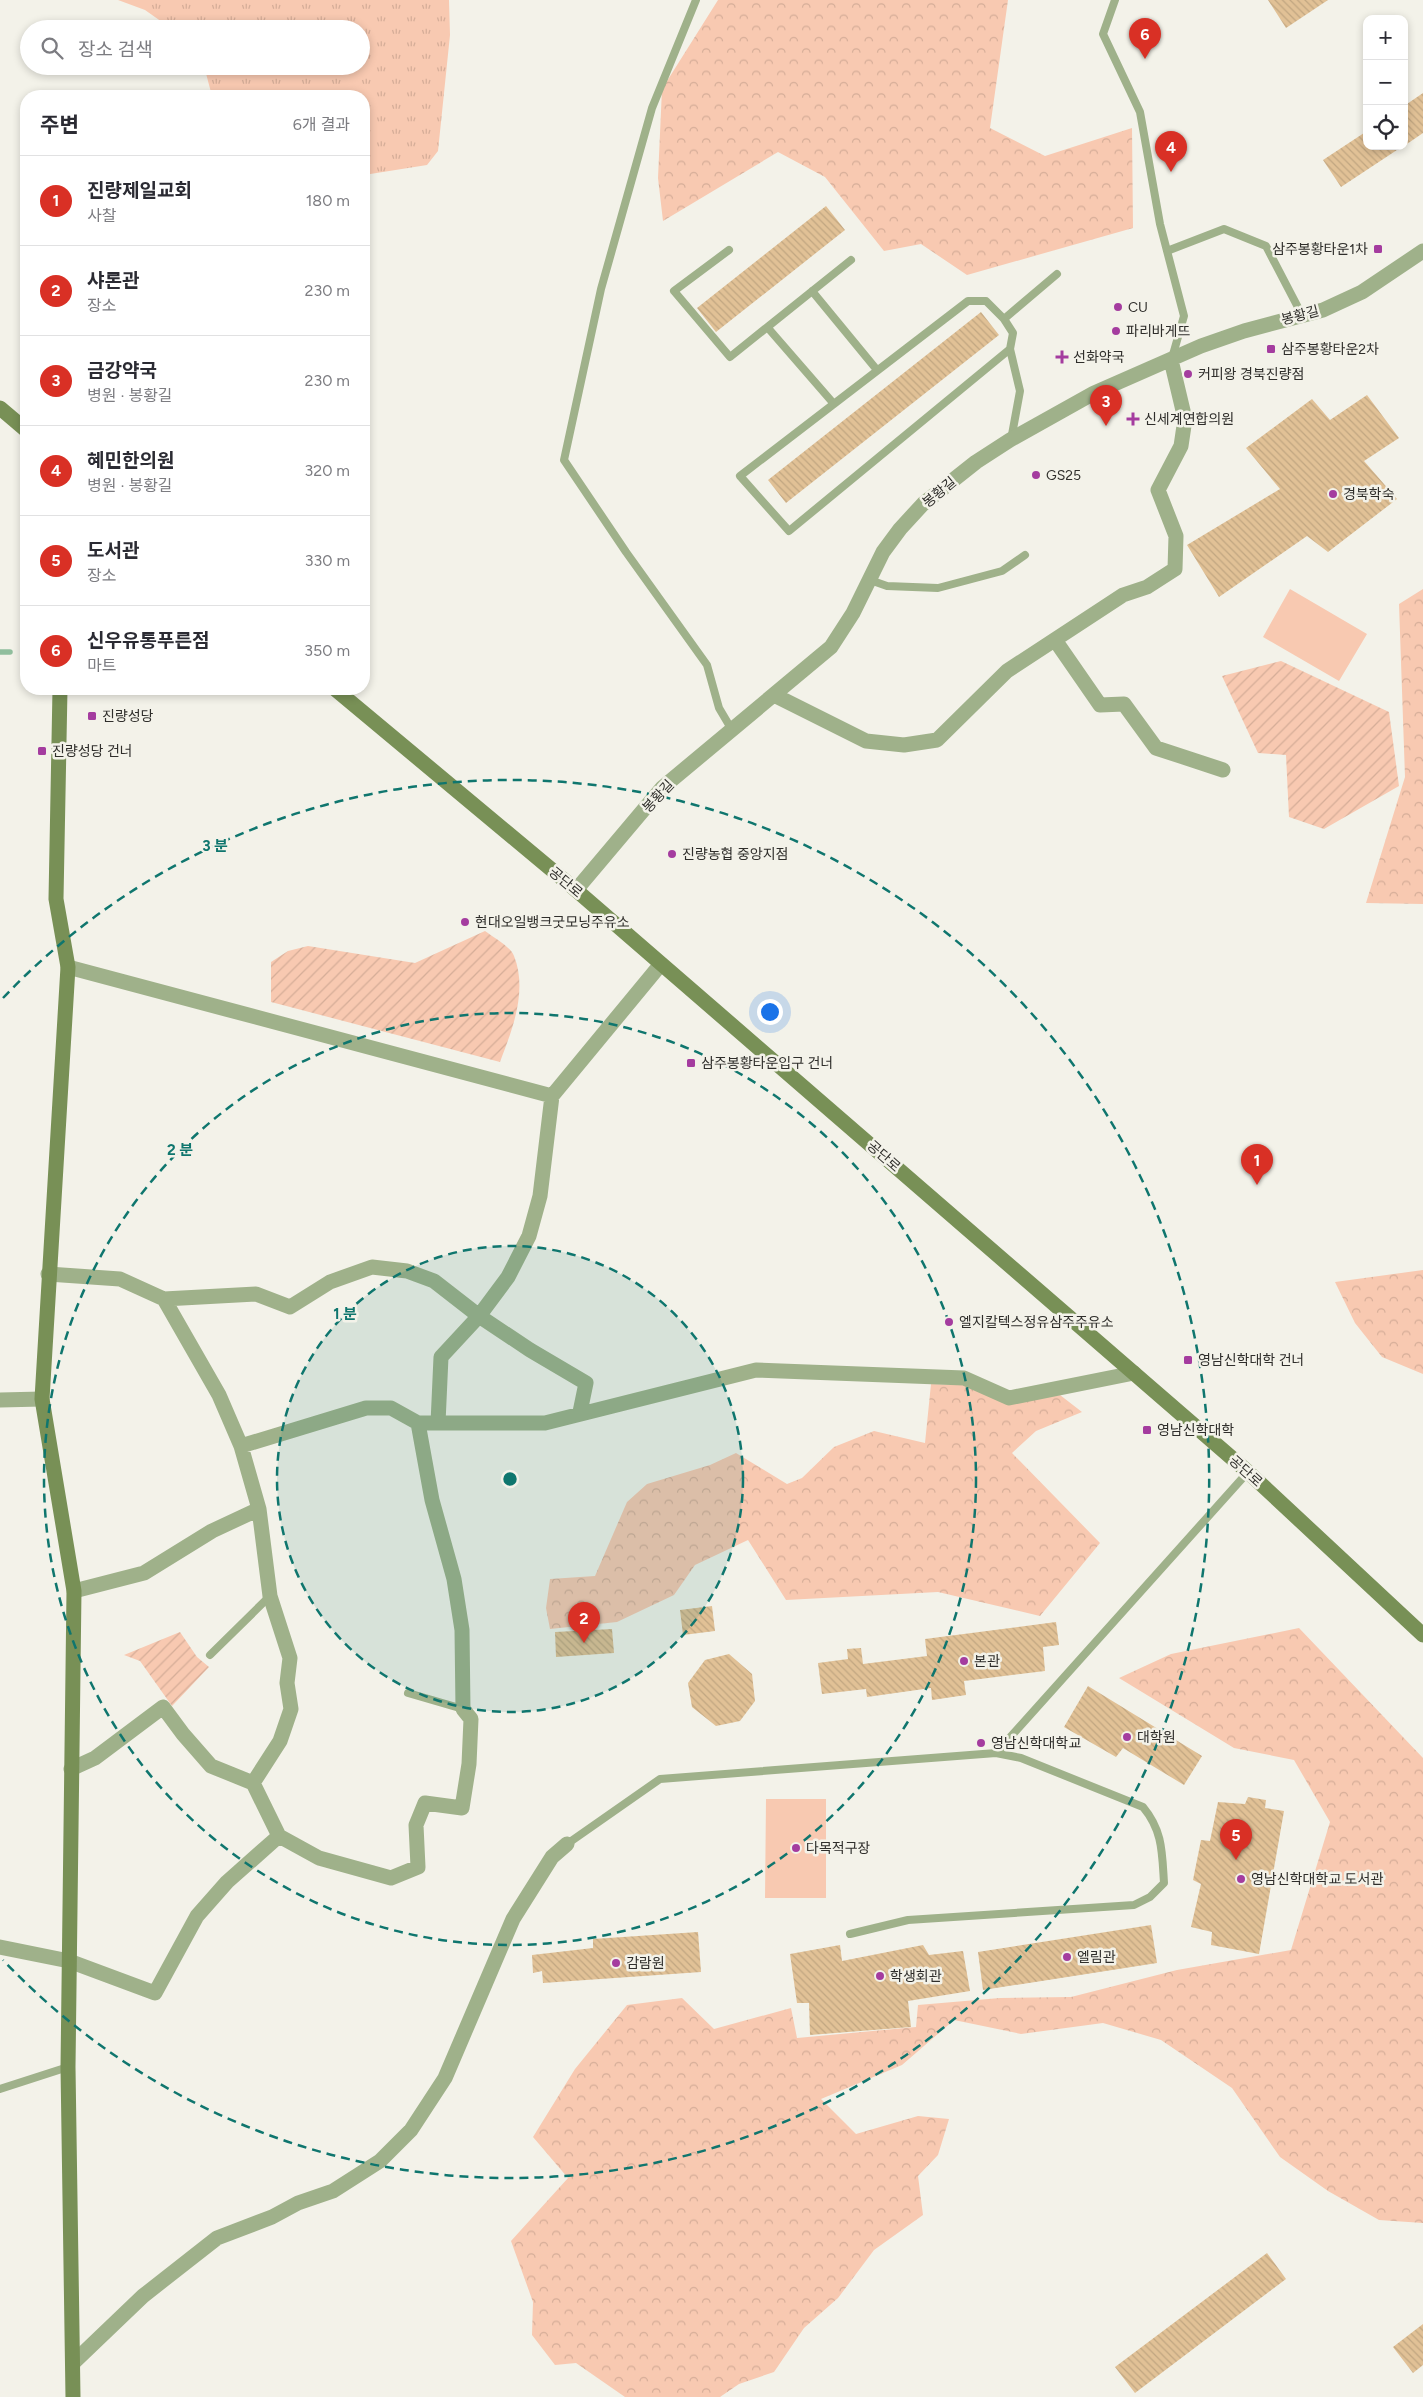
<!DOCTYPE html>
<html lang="ko">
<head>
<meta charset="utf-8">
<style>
	:root { --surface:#fff; --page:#f7f7f7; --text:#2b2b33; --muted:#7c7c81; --line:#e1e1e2; --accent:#d93025 }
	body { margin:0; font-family:Figtree,"Noto Sans KR",sans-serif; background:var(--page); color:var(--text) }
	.controls { position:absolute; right:15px; top:15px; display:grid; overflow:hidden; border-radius:10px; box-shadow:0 2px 8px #0003 }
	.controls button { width:45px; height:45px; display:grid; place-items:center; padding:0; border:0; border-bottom:1px solid var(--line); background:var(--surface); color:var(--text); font:25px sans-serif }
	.you { position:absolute; left:769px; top:1011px; width:18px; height:18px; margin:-12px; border:4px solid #fff; border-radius:50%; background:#1a73e8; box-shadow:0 0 0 8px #1a73e833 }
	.badge { display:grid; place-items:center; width:32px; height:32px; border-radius:50%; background:var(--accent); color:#fff; font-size:16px; font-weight:700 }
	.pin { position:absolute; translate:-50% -41px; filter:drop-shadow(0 1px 2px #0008) }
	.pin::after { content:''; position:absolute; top:26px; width:18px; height:15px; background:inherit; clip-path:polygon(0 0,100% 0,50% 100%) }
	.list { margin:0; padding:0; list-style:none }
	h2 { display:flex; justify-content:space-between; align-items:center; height:65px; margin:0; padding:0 20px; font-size:21px }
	h2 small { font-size:16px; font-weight:400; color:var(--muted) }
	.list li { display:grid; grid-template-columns:32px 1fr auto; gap:15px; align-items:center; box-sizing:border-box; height:90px; padding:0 20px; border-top:1px solid var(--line) }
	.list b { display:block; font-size:19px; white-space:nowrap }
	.list p { margin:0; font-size:16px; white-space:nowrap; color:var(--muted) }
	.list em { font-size:16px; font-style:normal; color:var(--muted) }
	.icon { flex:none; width:28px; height:28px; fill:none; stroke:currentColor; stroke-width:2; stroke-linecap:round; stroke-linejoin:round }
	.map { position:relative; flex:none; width:1423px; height:2397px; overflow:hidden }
	.search { position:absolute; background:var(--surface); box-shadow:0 2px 8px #0003; left:20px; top:20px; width:350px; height:55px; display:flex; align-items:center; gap:12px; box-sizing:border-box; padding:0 18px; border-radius:28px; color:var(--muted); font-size:19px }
	.panel { position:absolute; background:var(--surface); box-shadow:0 2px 8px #0003; left:20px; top:90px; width:350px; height:605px; border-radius:20px }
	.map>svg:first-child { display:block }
	.grass { fill:url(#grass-tufts) }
	.forest { fill:url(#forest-crowns) }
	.garden { fill:url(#garden-furrows) }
	.pitch { fill:#f8c9b1 }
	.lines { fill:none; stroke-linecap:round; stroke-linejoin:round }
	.stream { stroke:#90be9d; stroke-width:5.5 }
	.building { fill:url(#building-back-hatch) }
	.lane { stroke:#9fb18a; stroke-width:8 }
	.street { stroke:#9fb18a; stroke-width:15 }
	.secondary { stroke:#789056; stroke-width:15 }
	.ring { fill:none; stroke:#0f766e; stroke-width:2.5; stroke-dasharray:9 6 }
	.poi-dot { fill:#a43c9f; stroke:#f3f2e9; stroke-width:2 }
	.labels { text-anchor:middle; stroke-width:5; stroke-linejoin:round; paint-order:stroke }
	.poi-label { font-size:14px; fill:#2f2e2b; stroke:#f3f2e9; text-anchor:start }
	.street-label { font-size:14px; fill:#2f2e2b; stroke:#f3f2e9 }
	.centre { fill:#0f766e; stroke:#f3f2e9; stroke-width:2.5 }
	.ring-label { font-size:15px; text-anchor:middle; font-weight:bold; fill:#0f766e; stroke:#f3f2e9; stroke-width:5; stroke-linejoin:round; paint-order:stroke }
</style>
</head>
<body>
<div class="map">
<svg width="1423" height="2397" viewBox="0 0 1423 2397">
	<defs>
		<pattern id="grass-tufts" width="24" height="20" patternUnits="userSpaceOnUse" patternTransform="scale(1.25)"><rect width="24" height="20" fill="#f8c9b1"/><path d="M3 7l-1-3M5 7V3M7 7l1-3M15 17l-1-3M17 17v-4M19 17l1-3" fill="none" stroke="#d5ad98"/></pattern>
		<pattern id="forest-crowns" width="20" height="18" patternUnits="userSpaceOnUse" patternTransform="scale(1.25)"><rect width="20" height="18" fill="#f8c9b1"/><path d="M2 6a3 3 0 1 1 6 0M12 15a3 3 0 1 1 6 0" fill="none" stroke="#d5ad98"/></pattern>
		<pattern id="garden-furrows" width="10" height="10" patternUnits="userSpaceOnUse" patternTransform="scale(1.25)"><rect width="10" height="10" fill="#f8c9b1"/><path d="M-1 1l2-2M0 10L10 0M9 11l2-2" fill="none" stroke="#d5ad98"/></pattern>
		<pattern id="building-back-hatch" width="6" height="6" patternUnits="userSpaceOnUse" patternTransform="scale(1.25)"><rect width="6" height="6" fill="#e1c196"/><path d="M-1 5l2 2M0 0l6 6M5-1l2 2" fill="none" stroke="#c1a681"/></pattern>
	</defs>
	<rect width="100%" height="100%" fill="#f3f2e9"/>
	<!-- grass -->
	<path class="grass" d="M118,0H449L450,35L438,151L427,165L364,175V96H212L204,66H361V29H172L145,10Z"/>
	<!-- forest -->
	<path class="forest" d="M718,0H1008L990,128L1045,156L1132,128L1133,228L967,275L921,244L884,251L825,177L778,152L663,221L658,178L662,89Z
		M1423,589V904L1366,903L1405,777L1399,604Z
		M1423,1270V1374L1382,1357L1355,1323L1335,1282Z
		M931,1384L964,1385L1007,1403L1060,1395L1082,1412L1036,1431L1012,1453L1100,1543L1040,1616L938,1592L786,1600L748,1540L695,1565L674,1595L617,1622L550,1629L546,1608L550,1579L595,1576L627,1502L647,1484L710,1465L736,1453L787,1484L802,1478L834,1447L874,1431L925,1443Z
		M1299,1628L1423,1758V2223L1379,2220L1328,2191L1280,2157L1232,2088L1161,2040L1103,2023L1021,2034L954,2020L902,2065L821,2099L856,2134L918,2116L949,2119L938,2155L918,2176L923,2215L874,2250L838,2298L804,2328L774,2372L739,2384L720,2397H625L576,2363L555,2365L532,2335L533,2302L511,2241L568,2178L533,2137L575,2069L627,2005L682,1998L714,2029L791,2008L797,2038L916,2027L918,2005L1000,1998L1071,1997L1177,1970L1291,1950L1330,1822L1294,1760L1234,1748L1119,1678L1171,1654Z"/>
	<!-- garden -->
	<path class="garden" d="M1281,661L1389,712L1399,786L1324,829L1289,817L1286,755L1258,753L1222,676Z
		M485,931C493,937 511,947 514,956C528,991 512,1030 500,1062L271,1002V962L288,951L308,946L415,963Z
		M180,1632L197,1657L209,1667L172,1706L140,1661L124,1655Z"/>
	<!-- pitch -->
	<path class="pitch" d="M1290,589L1367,634L1339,681L1263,637Z
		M766,1799H826V1898H765Z"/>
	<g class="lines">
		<!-- stream -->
		<path class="stream" d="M0,652H10"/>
	</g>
	<!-- building -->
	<path class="building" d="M1268,0H1328L1286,28Z
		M1423,93V133L1404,146V106Z
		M1367,131V146H1403L1341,187L1323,160Z
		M826,206L845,230L716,332L697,308Z
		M981,312L999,335L786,503L768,480Z
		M1367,395L1399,438L1364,461L1397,499L1328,552L1307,536L1219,597L1187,545L1280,489L1246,448L1312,399L1330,420Z
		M712,1606L715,1631L683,1635L680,1610Z
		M1056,1622L1059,1645L1043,1647L1045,1671L964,1681L966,1695L932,1700L931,1688L867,1697L866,1689L822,1694L818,1663L848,1659L847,1649L861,1648L863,1664L927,1656L925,1639Z
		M612,1629L614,1653L556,1657L555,1632Z
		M729,1654L752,1674L755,1701L740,1721L716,1726L692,1707L688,1683L705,1660Z
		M1088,1686L1202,1756L1184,1785L1123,1748L1116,1757L1064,1727Z
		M1248,1797L1266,1800L1265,1808L1284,1811L1259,1954L1211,1945L1212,1932L1191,1927L1201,1884L1193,1880L1201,1840L1210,1841L1218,1802L1245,1804Z
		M1151,1925L1157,1963L983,1990L978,1952Z
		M698,1932L701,1972L543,1983L542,1971L533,1973L532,1955L593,1948V1939Z
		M840,1945L842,1961L923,1945L929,1955L963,1951L970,1991L908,2001L911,2027L810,2035L809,2003H797L790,1954Z
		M1267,2253L1286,2279L1135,2393L1115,2367Z
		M1423,2324V2365L1413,2373L1393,2347Z"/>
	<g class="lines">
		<!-- lane -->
		<path class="lane" d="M696,0L652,108L601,289L564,460L626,552L707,665L719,708L732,730
			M1115,0L1103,34L1140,112L1160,224L1184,316L1172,358
			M729,250L674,291L730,357L851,260
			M1167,251L1224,229L1266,246L1302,315
			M812,291L877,370
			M1004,319L986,301H968L740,476L789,531L1010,349
			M768,328L834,404
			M1011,440L1020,391L1010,349L1013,333L1004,319L1057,274
			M870,580L887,586L938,588L1002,571L1025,555
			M210,1655L270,1596
			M408,1693L463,1709
			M996,1753L1248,1472
			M567,1844L660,1779L996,1753L1021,1758L1143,1807C1163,1831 1162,1853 1164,1883L1150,1897L1134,1905L908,1920L850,1934
			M0,2089L68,2067"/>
		<!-- street -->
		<path class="street" d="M1055,640L1100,705L1124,704L1156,748L1223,770
			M774,695L866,741L904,745L937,740L1007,671L1123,595L1147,587L1175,569L1176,536L1158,490L1181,446L1185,419L1171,360
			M576,890L662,788L831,647L853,613L883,552L900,529L923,504L976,462L1010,440L1094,393L1201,346L1244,331L1323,310L1362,292L1423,251
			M68,967L552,1096L661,964
			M48,1274L120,1279L164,1299L219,1395L241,1446L259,1509L212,1531L144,1573L74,1591
			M164,1299L256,1294L290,1307L330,1282L372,1267L407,1271L434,1281L479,1316L530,1350L586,1383L580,1412
			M0,1400L42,1399
			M438,1423L441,1357L479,1316L508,1277L529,1236L540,1196L552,1096
			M241,1446L366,1408H391L418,1423H545L756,1370L964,1378L1009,1398L1134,1373
			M71,1769L95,1758L163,1707L183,1734L211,1766L253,1783L279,1836
			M253,1783L280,1741L291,1709L287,1683L290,1658L270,1596L259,1509
			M0,1947L69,1961L155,1993L197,1916L227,1882L279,1836L319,1858L391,1878L418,1867L416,1825L425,1803L462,1808L469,1764L471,1719L463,1709L462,1630L454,1579L432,1500L418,1423
			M73,2363L143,2296L217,2238L272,2217L298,2203L333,2191L380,2161L411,2130L445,2078L513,1919L552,1857L567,1844"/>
		<!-- secondary -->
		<path class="secondary" d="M0,408L26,430
			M60,689L56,899L68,967L42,1399L74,1591L68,2067L73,2397
			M335,689L576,890L1248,1472L1423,1635"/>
	</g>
	<!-- distance rings -->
	<circle cx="510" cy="1479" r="233" fill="#0f766e" fill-opacity=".12"/>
	<g class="ring">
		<circle cx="510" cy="1479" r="233"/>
		<circle cx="510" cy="1479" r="466"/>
		<path d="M3 998A699 699 0 1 1 3 1960"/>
	</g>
	<!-- markers -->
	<g class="poi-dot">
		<rect x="1373" y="244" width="10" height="10" rx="2.5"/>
		<circle cx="1118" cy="307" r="5"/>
		<circle cx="1116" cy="331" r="5"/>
		<rect x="1266" y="344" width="10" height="10" rx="2.5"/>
		<path d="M1059.5 349.5h5v5h5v5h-5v5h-5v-5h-5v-5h5z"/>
		<circle cx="1188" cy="374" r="5"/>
		<path d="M1130.5 411.5h5v5h5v5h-5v5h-5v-5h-5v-5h5z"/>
		<circle cx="1036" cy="475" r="5"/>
		<circle cx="1333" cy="494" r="5"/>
		<rect x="87" y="711" width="10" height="10" rx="2.5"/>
		<rect x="37" y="746" width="10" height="10" rx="2.5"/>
		<circle cx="672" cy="854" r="5"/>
		<circle cx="465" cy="922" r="5"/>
		<rect x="686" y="1058" width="10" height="10" rx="2.5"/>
		<circle cx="949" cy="1322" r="5"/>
		<rect x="1183" y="1355" width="10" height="10" rx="2.5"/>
		<rect x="1142" y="1425" width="10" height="10" rx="2.5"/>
		<circle cx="964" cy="1661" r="5"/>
		<circle cx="1127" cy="1737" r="5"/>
		<circle cx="981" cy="1743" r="5"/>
		<circle cx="796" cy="1848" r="5"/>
		<circle cx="1241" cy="1879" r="5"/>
		<circle cx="1067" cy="1957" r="5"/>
		<circle cx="616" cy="1963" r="5"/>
		<circle cx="880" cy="1976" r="5"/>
	</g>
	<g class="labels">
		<!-- poi labels -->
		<g class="poi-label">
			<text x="1368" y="254" text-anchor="end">삼주봉황타운1차</text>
			<text x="1128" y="312">CU</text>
			<text x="1126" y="336">파리바게뜨</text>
			<text x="1281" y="354">삼주봉황타운2차</text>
			<text x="1073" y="362">선화약국</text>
			<text x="1198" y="379">커피왕 경북진량점</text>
			<text x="1144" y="424">신세계연합의원</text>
			<text x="1046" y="480">GS25</text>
			<text x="1343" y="499">경북학숙</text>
			<text x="102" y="721">진량성당</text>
			<text x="52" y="756">진량성당 건너</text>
			<text x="682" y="859">진량농협 중앙지점</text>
			<text x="475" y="927">현대오일뱅크굿모닝주유소</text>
			<text x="701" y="1068">삼주봉황타운입구 건너</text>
			<text x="959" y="1327">엘지칼텍스정유삼주주유소</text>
			<text x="1198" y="1365">영남신학대학 건너</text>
			<text x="1157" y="1435">영남신학대학</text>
			<text x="974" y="1666">본관</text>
			<text x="1137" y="1742">대학원</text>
			<text x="991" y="1748">영남신학대학교</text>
			<text x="806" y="1853">다목적구장</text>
			<text x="1251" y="1884">영남신학대학교 도서관</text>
			<text x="1077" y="1962">엘림관</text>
			<text x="626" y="1968">감람원</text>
			<text x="890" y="1981">학생회관</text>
		</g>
		<!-- street labels -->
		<g class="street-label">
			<text transform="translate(1300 315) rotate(-15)" y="5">봉황길</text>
			<text transform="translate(939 492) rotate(-40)" y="5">봉황길</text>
			<text transform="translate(658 796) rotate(-47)" y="5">봉황길</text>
			<text transform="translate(566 882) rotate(40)" y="5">공단로</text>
			<text transform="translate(884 1156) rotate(41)" y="5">공단로</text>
			<text transform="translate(1246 1471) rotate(42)" y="5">공단로</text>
		</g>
	</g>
	<circle cx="510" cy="1479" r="8" class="centre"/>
	<g class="ring-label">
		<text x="215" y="851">3 분</text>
		<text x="180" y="1155">2 분</text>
		<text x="345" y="1319">1 분</text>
	</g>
</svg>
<div class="controls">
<button>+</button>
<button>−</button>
<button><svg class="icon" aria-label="locate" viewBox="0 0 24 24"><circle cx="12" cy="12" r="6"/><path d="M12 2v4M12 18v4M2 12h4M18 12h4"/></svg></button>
</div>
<div class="you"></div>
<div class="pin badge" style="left:1257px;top:1185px">1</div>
<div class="pin badge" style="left:584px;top:1643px">2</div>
<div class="pin badge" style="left:1106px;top:426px">3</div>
<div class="pin badge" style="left:1171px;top:172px">4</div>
<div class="pin badge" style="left:1236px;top:1860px">5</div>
<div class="pin badge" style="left:1145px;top:59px">6</div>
<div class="search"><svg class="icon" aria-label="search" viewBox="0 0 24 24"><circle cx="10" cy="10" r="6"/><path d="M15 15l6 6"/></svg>장소 검색</div>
<section class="panel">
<h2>주변<small>6개 결과</small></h2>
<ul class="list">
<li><span class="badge">1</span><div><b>진량제일교회</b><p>사찰</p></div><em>180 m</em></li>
<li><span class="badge">2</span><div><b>샤론관</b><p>장소</p></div><em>230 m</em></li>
<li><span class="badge">3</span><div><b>금강약국</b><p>병원 · 봉황길</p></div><em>230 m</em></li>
<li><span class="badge">4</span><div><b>혜민한의원</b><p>병원 · 봉황길</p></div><em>320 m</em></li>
<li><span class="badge">5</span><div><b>도서관</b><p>장소</p></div><em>330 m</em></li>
<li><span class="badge">6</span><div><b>신우유통푸른점</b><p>마트</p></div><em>350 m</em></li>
</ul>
</section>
</div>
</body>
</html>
